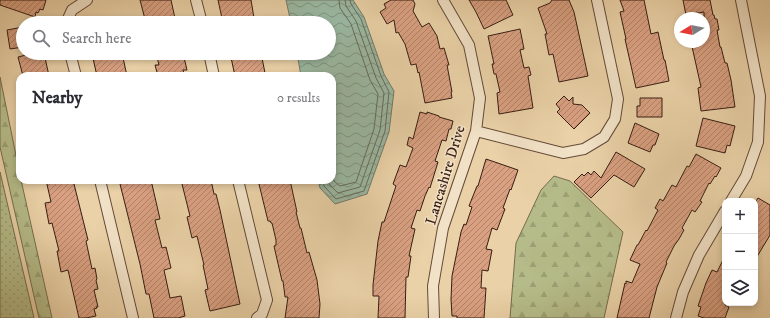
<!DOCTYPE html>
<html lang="en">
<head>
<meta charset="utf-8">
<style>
	:root { --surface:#fff; --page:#f2f2f3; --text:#2b2b33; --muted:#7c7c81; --line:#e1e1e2 }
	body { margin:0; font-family:"IM FELL DW Pica",serif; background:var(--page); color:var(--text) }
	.controls { position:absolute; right:12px; bottom:12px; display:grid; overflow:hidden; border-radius:8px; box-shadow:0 2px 6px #0003 }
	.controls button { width:36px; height:36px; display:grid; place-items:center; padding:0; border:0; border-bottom:1px solid var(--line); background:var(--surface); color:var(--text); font:20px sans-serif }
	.compass { position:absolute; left:674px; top:12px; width:36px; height:36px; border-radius:50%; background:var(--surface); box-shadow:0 2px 6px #0003; rotate:260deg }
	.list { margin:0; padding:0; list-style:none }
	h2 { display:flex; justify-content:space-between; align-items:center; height:52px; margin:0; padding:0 16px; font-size:17px }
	h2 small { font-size:13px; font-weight:400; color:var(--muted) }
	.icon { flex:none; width:22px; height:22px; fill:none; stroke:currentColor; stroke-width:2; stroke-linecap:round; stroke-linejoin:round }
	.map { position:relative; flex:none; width:770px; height:318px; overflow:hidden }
	.search { position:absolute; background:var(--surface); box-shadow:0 2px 6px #0003; left:16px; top:16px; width:320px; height:44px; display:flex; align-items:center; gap:10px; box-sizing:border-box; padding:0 14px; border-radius:22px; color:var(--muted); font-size:15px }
	.panel { position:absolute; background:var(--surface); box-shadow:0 2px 6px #0003; left:16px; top:72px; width:320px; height:112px; border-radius:12px }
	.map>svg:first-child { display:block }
	.grass { fill:url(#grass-dots); stroke:#766c4e }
	.forest { fill:url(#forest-firs); stroke:#766c4e }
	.water { fill:url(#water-waves); stroke:#737a69 }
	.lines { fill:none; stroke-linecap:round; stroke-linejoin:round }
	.shore { stroke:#696a5a; stroke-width:1 }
	.building { fill:url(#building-hatch); stroke:#381d13 }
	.street-casing { stroke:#644a38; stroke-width:12 }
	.street { stroke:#f1e1c6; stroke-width:10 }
	.labels { text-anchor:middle; stroke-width:3; stroke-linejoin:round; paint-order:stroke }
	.street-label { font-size:15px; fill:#381d13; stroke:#f1e1c6 }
</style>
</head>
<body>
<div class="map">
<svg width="770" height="318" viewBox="0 0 770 318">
	<defs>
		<pattern id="grass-dots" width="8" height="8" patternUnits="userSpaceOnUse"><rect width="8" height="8" fill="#b5bc89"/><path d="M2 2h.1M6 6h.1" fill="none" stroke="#9ca175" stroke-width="1.8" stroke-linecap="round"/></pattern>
		<pattern id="forest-firs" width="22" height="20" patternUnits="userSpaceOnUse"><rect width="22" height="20" fill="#b5bc89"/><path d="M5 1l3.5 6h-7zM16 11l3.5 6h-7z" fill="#9ca175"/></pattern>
		<pattern id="water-waves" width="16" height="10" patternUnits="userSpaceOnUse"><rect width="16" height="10" fill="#9ab8a2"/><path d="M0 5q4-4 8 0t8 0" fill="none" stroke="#7f9583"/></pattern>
		<pattern id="building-hatch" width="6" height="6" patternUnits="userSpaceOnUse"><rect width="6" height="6" fill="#d9a081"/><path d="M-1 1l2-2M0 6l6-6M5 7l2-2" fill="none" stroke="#b18268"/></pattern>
	</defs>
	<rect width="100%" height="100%" fill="#ead1a7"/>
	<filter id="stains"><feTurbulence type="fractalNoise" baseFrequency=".005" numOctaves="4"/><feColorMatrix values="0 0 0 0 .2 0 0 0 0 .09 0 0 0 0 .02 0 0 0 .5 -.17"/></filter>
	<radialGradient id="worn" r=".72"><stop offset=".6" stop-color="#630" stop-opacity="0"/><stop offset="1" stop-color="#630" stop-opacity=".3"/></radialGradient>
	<!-- grass -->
	<path class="grass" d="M0,172L34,318H0Z"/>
	<!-- forest -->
	<path class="forest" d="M0,77L20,175V180H21L52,318H39L0,147Z
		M554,176L570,181L623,232L604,318H510L516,243L541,190Z"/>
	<!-- water -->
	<path class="water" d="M286,0H353L364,17L384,74L394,91L389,132L367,194L335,204L320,188L318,180H332V76H301L297,53H329V23H291Z"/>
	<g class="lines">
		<!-- shore -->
		<path class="shore" d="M332,174L334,181L340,186L356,182L374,129L378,94L370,80L351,24L340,8L339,0
			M323,180L324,186L336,199L364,191L385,131L389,92L381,76L361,19L351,4L350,0
			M328,180L329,184L338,193L360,187L380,130L384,93L376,78L356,21L346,6L345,0"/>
	</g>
	<!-- building -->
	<path class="building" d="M0,0H46L43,10L40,9L38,13L36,12L35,17L0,5Z
		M140,0H171L176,23H146Z
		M218,0H251L254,18H251L252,23H223Z
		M391,0H413L415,4L413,11L422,27L429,23L437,36L440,49L444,48L449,65H447L452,92H451L452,98L425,103L419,72L418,73L416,64L411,65L405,44L398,32L396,33L394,20L387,24L380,12L386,8L384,4Z
		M469,0H506L513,15L484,29L476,12Z
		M552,0H569L574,12L588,76L559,82L553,54L549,55L545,34H547L538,8L550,3Z
		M620,0H644L651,34L658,32L664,60H665L669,81L636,88L625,39H626L620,12L624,11Z
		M683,0H710L713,15H714L715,19H717L719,30H717L720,47H721L725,63H727L731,80L735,107L701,111L698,88L701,87L691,42H704V12L686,15Z
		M23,27V47L10,49L7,30Z
		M520,29L524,49L520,50L524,68L529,67L531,75L528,76L533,108L499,114L497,93L500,92L496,74H494L492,64H494L488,36Z
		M34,53H44L49,76H23L18,57Z
		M98,53H122L127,76H97L92,54Z
		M156,53H183L187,70H183L184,74L182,75L183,76H158L155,65H159Z
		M230,53H261L265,73L250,76H235Z
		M564,96L569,101L573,97V104L582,105L590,113L574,129L557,112L560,109L556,104Z
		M640,98H662V117H637V106H640Z
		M420,112L427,114V112L439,116V117L453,121L451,129H449L446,141L442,140L435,161L438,162L430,188L429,187L425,196L420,211L417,210L411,228L415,229L409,256H411L408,277H406L405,318H378L379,296H373V285L378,241L382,222H384L396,186L393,184L400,165L406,167L413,148L407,145L409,137L413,139Z
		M703,118L735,126L730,146L727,145L725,153L696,146Z
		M635,123L659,134L655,145H653L650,152L628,143Z
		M616,152L645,169L634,187L614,175L591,198L574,182L582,174L584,176L588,172L591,175L594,171L601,178Z
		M696,154L721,168L716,177L715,176L710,184L709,183L700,201L702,202L695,212L692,210L682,228L684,230L679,239L674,246L666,262L667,263L657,287L649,318H617L625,283L626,284V281L632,283L640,264L630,260L637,245H638L646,230L647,231L658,210L655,208L660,199L663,201L672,185L676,187L687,166L689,167Z
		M486,159L518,170L511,190L510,189L503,208L505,209L497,230L492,228L486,249L492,250L488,271L482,270L481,288H486L484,318H457V316H452L451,299L452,276L461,232L464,224L466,225L472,207L469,206L477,186H478Z
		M46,180H73L88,240L86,241L92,269L95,268L97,279L96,280L98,289L94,290L98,307H96L97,308L94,309L96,316L86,318H79L68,270L61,272L57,251H59L52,223L49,224L45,203L51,202Z
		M119,180H151L160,219L155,220L162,248L166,247L171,268L164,270L170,298L181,296L185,316L178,318H154L149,294H146L140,264Z
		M181,180H211L214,194H216L220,210L240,304L210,311L205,290L208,289L203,265H204L197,236L192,238L187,217L190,216Z
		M258,180H290L297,212H296L300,228H301L307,253L309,252L317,280L320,304L319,318H285L288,297H285L283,281H282L274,246L276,245V240L272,223H271L270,221H268Z
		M758,198L770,205V235L755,260V203Z
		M725,256V305L729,307L725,318H704L698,316L701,307L698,306L706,283L712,270L717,272Z"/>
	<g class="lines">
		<!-- street casing -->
		<g class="street-casing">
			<path id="street" d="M196,0L202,23
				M66,23L72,10L87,0
				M70,53L76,76
				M209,53L214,76
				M476,131L563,153L584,149L604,137L615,119L618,99L597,0
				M100,180L133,318
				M238,180L267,300L262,314L257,318
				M731,201L746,176L758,142L760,96L741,0
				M434,318L433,286L443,228L476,131L480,98L469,45L443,0
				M676,318L683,292L699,255L725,211"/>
		</g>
		<!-- street -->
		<use href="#street" class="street"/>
	</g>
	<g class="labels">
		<!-- street labels -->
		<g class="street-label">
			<text transform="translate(445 175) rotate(-73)" y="5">Lancashire Drive</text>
		</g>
	</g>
	<rect width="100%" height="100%" filter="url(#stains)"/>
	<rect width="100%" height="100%" fill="url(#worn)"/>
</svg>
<div class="controls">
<button>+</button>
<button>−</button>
<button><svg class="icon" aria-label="layers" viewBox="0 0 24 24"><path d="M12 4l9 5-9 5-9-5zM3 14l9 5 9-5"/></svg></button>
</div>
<svg class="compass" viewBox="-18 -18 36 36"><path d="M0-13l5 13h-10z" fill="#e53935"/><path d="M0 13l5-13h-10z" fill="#7c7c81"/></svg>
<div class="search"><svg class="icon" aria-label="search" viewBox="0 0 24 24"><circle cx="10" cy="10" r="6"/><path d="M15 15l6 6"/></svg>Search here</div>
<section class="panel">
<h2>Nearby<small>0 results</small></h2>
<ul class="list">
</ul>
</section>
</div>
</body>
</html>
